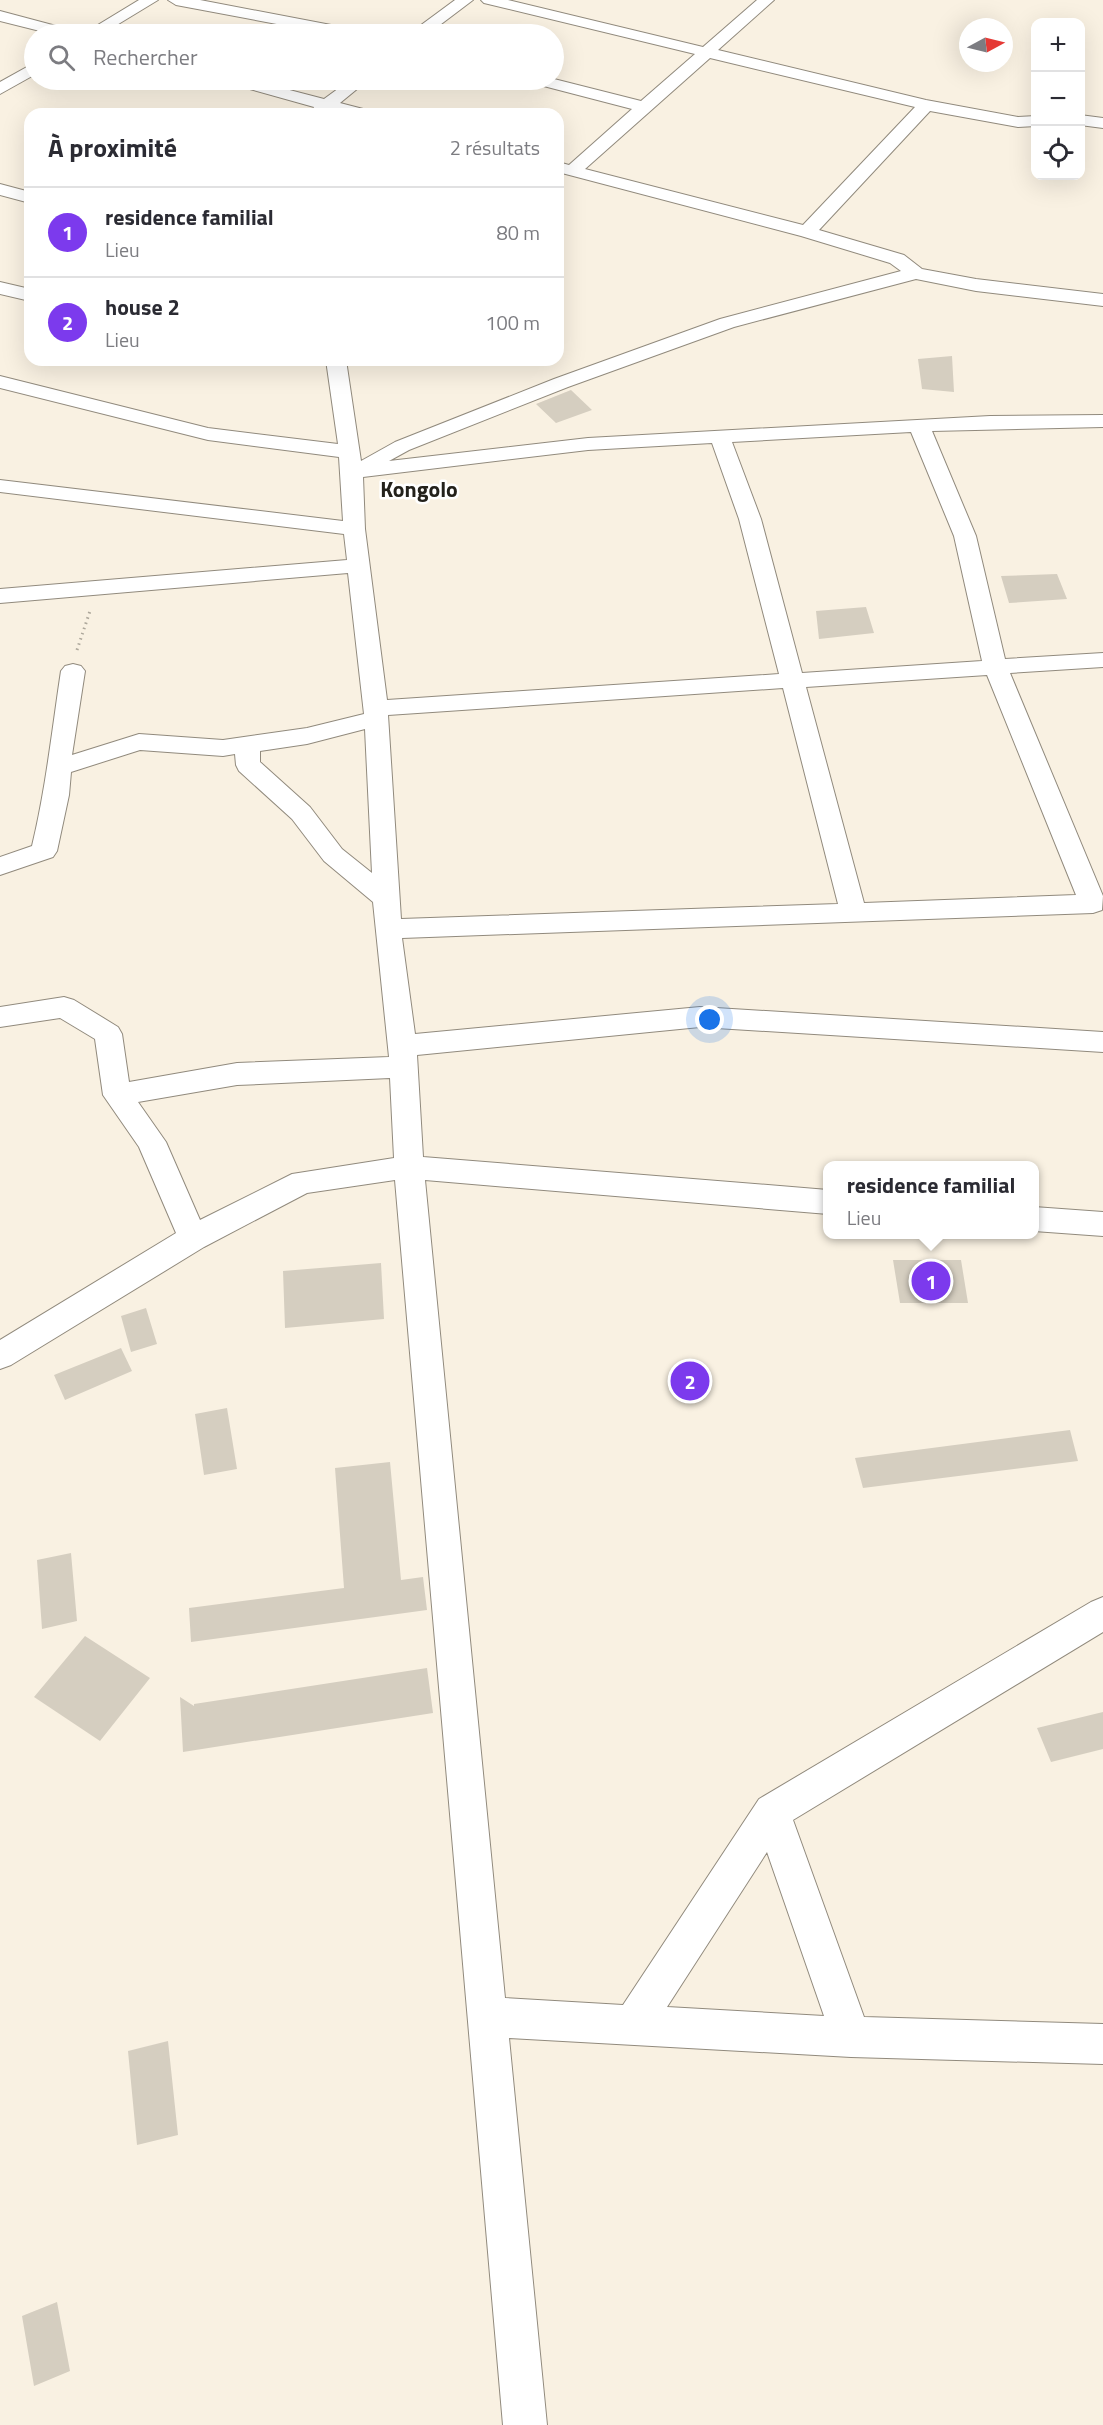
<!DOCTYPE html>
<html lang="fr">
<head>
<meta charset="utf-8">
<style>
	:root { --surface:#fff; --page:#f2f2f3; --text:#2b2b33; --muted:#7c7c81; --line:#e1e1e2; --accent:#7c3aed }
	body { margin:0; font-family:"Titillium Web",sans-serif; background:var(--page); color:var(--text) }
	.controls { position:absolute; right:18px; top:18px; display:grid; overflow:hidden; border-radius:12px; box-shadow:0 6px 24px #0002 }
	.controls button { width:54px; height:54px; display:grid; place-items:center; padding:0; border:0; border-bottom:2px solid var(--line); background:var(--surface); color:var(--text); font:30px sans-serif }
	.compass { position:absolute; left:959px; top:18px; width:54px; height:54px; border-radius:50%; background:var(--surface); box-shadow:0 6px 24px #0002; rotate:83deg }
	.you { position:absolute; left:710px; top:1020px; width:21px; height:21px; margin:-15px; border:4px solid #fff; border-radius:50%; background:#1a73e8; box-shadow:0 0 0 9px #1a73e833 }
	.badge { display:grid; place-items:center; width:39px; height:39px; border-radius:50%; background:var(--accent); color:#fff; font-size:20px; font-weight:700 }
	.pin { position:absolute; translate:-50% -50%; border:3px solid #fff; box-shadow:0 2px 6px #0006 }
	.popup { position:absolute; left:823px; top:1161px; width:216px; height:78px; box-sizing:border-box; display:grid; place-content:center; border-radius:12px; background:var(--surface); filter:drop-shadow(0 2px 4px #0005); font-size:20px; white-space:nowrap; color:var(--muted) }
	.popup b { font-size:22px; color:var(--text) }
	.popup::after { content:''; position:absolute; left:50%; top:100%; margin-left:-12px; border:12px solid transparent; border-top-color:var(--surface) }
	.list { margin:0; padding:0; list-style:none }
	h2 { display:flex; justify-content:space-between; align-items:center; height:78px; margin:0; padding:0 24px; font-size:26px }
	h2 small { font-size:20px; font-weight:400; color:var(--muted) }
	.list li { display:grid; grid-template-columns:39px 1fr auto; gap:18px; align-items:center; box-sizing:border-box; height:90px; padding:0 24px; border-top:2px solid var(--line) }
	.list b { display:block; font-size:22px; white-space:nowrap }
	.list p { margin:0; font-size:20px; white-space:nowrap; color:var(--muted) }
	.list em { font-size:20px; font-style:normal; color:var(--muted) }
	.icon { flex:none; width:33px; height:33px; fill:none; stroke:currentColor; stroke-width:2; stroke-linecap:round; stroke-linejoin:round }
	.map { position:relative; flex:none; width:1103px; height:2425px; overflow:hidden }
	.search { position:absolute; background:var(--surface); box-shadow:0 6px 24px #0002; left:24px; top:24px; width:540px; height:66px; display:flex; align-items:center; gap:15px; box-sizing:border-box; padding:0 21px; border-radius:33px; color:var(--muted); font-size:22px }
	.panel { position:absolute; background:var(--surface); box-shadow:0 6px 24px #0002; left:24px; top:108px; width:540px; height:258px; border-radius:18px }
	.map>svg:first-child { display:block }
	.building { fill:#d5cec0 }
	.lines { fill:none; stroke-linecap:round; stroke-linejoin:round }
	.street-casing { stroke:#918a7d; stroke-width:2 }
	.path { stroke:#ada79b; stroke-width:3; stroke-dasharray:1.5 4; stroke-linecap:butt }
	.street { fill:#fff; fill-rule:evenodd }
	.labels { text-anchor:middle; stroke-width:5; stroke-linejoin:round; paint-order:stroke }
	.far-town-label { font-size:22px; font-weight:bold; fill:#23211b; stroke:#fff }
</style>
</head>
<body>
<div class="map">
<svg width="1103" height="2425" viewBox="0 0 1103 2425">
	<rect width="100%" height="100%" fill="#f9f1e2"/>
	<!-- building -->
	<path class="building" d="M952,356L954,392L922,389L918,359Z
		M571,390L592,410L556,423L536,404Z
		M1057,574L1067,599L1009,603L1001,576Z
		M866,607L874,633L819,639L816,611Z
		M893,1260H961L968,1303H900Z
		M381,1263L384,1319L285,1328L283,1271Z
		M146,1308L157,1344L131,1352L121,1316Z
		M121,1348L132,1371L65,1400L54,1375Z
		M227,1408L237,1469L204,1475L195,1414Z
		M1070,1430L1078,1461L863,1488L855,1458Z
		M390,1462L401,1580L423,1577L427,1610L191,1642L189,1608L344,1588L335,1468Z
		M71,1553L77,1621L42,1629L37,1560Z
		M85,1636L150,1678L100,1741L34,1697Z
		M427,1668L433,1713L183,1752L180,1697L194,1706V1704Z
		M1103,1712V1749L1051,1762L1037,1728Z
		M168,2041L178,2135L137,2145L128,2051Z
		M57,2302L70,2371L34,2386L22,2316Z"/>
	<g class="lines">
		<!-- street casing -->
		<g class="street-casing">
			<path id="street" d="M139,0H158L102,34H83Z
				M168,0H200L352,29L360,34H330L176,5Z
				M455,0H473L428,34H411L413,31Z
				M481,0H508L703,47L757,0H774L718,50L926,100L1018,117L1036,116V126L1018,127L930,111L819,230L904,255L922,269L976,279L1103,294V306L976,291L916,279L734,327L568,387L409,450L389,461L588,438L990,416L1103,415V427L932,431L976,536L1005,659L1103,653V667L1010,673L1103,896L1102,910L1093,913L402,938L415,1034L700,1007L1103,1032V1052L700,1027L417,1055L423,1157L828,1190V1214L425,1180L505,1998L623,2005L759,1799L1091,1602L1103,1597V1632L793,1820L864,2017L1103,2024V2064L851,2057L509,2038L547,2425H503L395,1180L307,1193L204,1247L11,1365L0,1369V1340L176,1233L139,1147L103,1095L95,1039L60,1018L0,1027V1007L64,997L74,1000L118,1027L122,1034L129,1082L237,1063L389,1057L373,902L324,861L292,819L239,771L236,765L235,754L223,756L140,750L71,772L69,795L57,851L53,857L0,875V857L32,846C46,788 52,730 61,671L65,666L73,664L81,666L85,671L72,755L139,734L223,740L307,728L364,714L348,573L0,603V589L347,560L344,534L0,492V480L343,521L339,457L208,440L0,388V376L208,428L338,444L326,360H346L361,461L395,442L554,379L720,319L901,271L890,263L801,236L558,172V162L569,165L632,109L532,83L530,80L554,79L641,101L695,54L484,3ZM710,58L915,107L803,225L585,169ZM911,432L954,536L982,661L802,673L761,519L732,442ZM712,443L739,519L779,674L387,700L365,529L363,477L588,450ZM987,675L1076,895L864,903L806,687ZM783,688L838,904L401,919L388,715ZM365,729L372,873L342,849L310,807L260,762V751L307,744ZM390,1078L394,1158L292,1174L200,1220L166,1142L138,1102L237,1085ZM767,1852L824,2016L667,2007Z
				M0,11L75,31L77,34H52L0,21Z
				M34,63V75L0,94V82Z
				M226,80H251L324,99L350,80H368L340,103L367,110L369,114H342L330,111L327,114H311L314,107L228,83Z
				M1080,115L1103,118V128L1080,125Z
				M0,184L30,192V203L0,195Z
				M0,282L30,289V301L0,294Z
				M1034,1207L1103,1212V1236L1034,1231Z"/>
		</g>
		<!-- path -->
		<path class="path" d="M77,650L90,611"/>
		<!-- street -->
		<use href="#street" class="street"/>
	</g>
	<g class="labels">
		<!-- far-town labels -->
		<g class="far-town-label">
			<text x="419" y="497">Kongolo</text>
		</g>
	</g>
</svg>
<div class="controls">
<button>+</button>
<button>−</button>
<button><svg class="icon" aria-label="locate" viewBox="0 0 24 24"><circle cx="12" cy="12" r="6"/><path d="M12 2v4M12 18v4M2 12h4M18 12h4"/></svg></button>
</div>
<svg class="compass" viewBox="-18 -18 36 36"><path d="M0-13l5 13h-10z" fill="#e53935"/><path d="M0 13l5-13h-10z" fill="#7c7c81"/></svg>
<div class="you"></div>
<div class="pin badge" style="left:931px;top:1281px">1</div>
<div class="popup"><b>residence familial</b>Lieu</div>
<div class="pin badge" style="left:690px;top:1381px">2</div>
<div class="search"><svg class="icon" aria-label="search" viewBox="0 0 24 24"><circle cx="10" cy="10" r="6"/><path d="M15 15l6 6"/></svg>Rechercher</div>
<section class="panel">
<h2>À proximité<small>2 résultats</small></h2>
<ul class="list">
<li><span class="badge">1</span><div><b>residence familial</b><p>Lieu</p></div><em>80 m</em></li>
<li><span class="badge">2</span><div><b>house 2</b><p>Lieu</p></div><em>100 m</em></li>
</ul>
</section>
</div>
</body>
</html>
